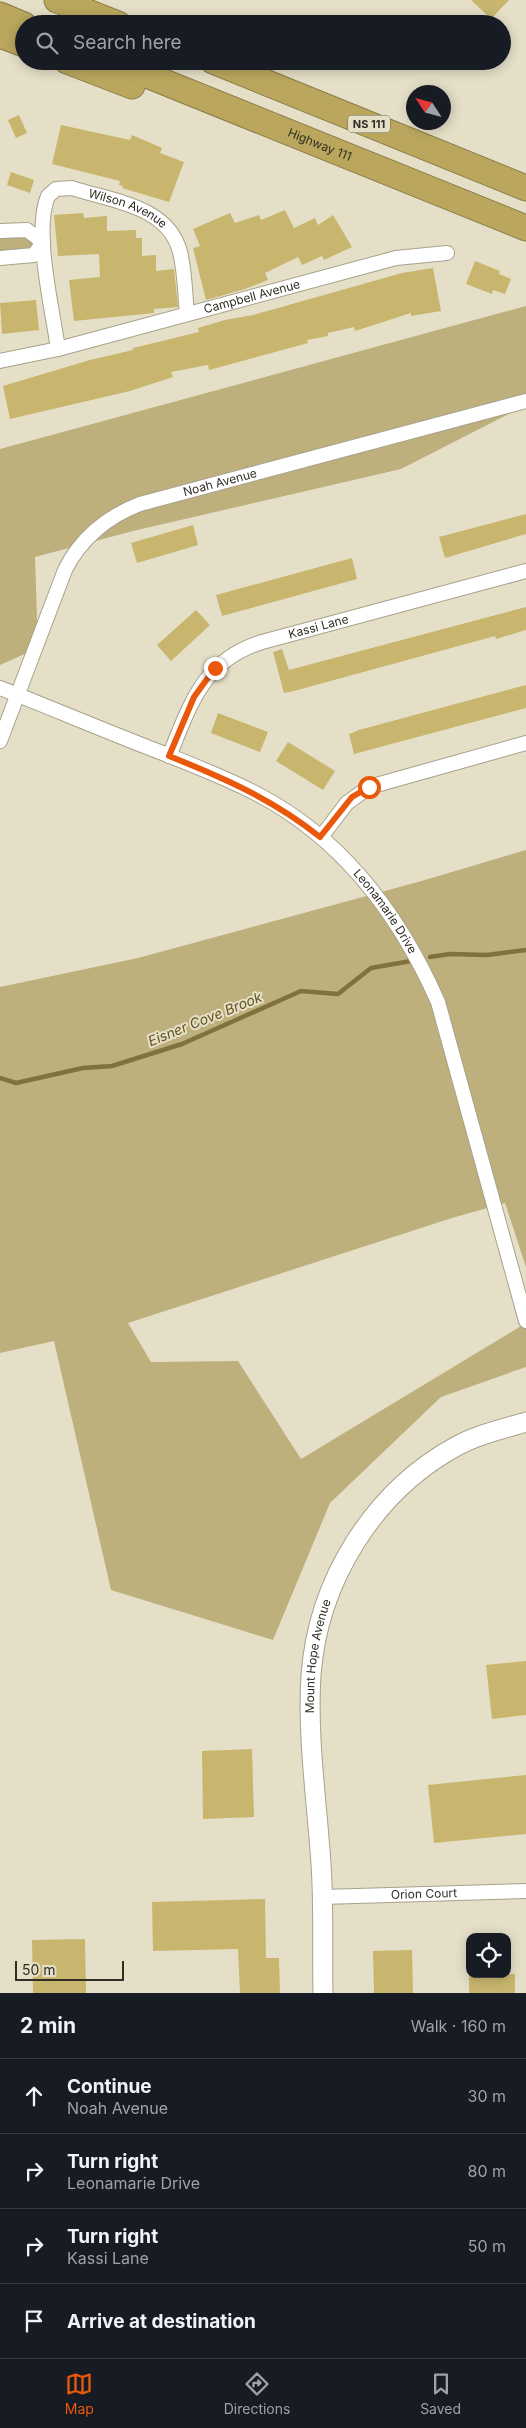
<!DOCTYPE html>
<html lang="en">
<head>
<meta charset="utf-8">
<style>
	:root { --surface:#171b24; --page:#242831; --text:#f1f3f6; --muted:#9ea1a6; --line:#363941; --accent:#ea580c }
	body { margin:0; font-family:Inter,sans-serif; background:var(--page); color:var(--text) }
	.controls { position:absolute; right:15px; bottom:15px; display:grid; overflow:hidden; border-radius:10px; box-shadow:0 2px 12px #0003 }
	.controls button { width:45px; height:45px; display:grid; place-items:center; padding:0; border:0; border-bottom:1px solid var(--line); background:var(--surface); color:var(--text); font:25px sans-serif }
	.compass { position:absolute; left:406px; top:85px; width:45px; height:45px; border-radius:50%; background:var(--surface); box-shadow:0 2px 12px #0003; rotate:306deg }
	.scale { position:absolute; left:15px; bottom:12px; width:109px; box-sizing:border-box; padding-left:5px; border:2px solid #2f2d24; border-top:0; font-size:14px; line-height:18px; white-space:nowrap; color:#2f2d24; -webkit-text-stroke:4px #e5dfc7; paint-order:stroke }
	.stop { position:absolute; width:15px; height:15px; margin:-11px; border:4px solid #ea580c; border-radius:50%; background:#fff }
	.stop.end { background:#ea580c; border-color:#fff; box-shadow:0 1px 5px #0008 }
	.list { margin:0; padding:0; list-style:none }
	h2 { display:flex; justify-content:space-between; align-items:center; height:65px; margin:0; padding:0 20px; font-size:21px }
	h2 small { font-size:16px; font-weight:400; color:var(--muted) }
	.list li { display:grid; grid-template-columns:32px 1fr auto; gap:15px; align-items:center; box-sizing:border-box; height:75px; padding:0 20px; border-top:1px solid var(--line) }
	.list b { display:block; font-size:19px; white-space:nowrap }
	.list p { margin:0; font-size:16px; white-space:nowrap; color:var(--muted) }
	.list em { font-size:16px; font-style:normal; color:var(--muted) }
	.icon { flex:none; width:28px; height:28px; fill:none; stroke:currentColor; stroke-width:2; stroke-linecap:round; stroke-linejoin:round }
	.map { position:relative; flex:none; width:526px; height:1993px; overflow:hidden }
	.search { position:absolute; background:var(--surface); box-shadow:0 2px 12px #0003; left:15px; right:15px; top:15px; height:55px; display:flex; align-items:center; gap:12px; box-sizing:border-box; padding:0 18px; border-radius:28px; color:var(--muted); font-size:19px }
	.sheet { height:365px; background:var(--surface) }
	nav { display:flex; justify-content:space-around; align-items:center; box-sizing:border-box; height:70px; border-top:1px solid var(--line); background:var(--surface); font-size:14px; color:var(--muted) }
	nav a { display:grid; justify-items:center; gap:2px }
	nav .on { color:var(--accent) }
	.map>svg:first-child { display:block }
	.green { fill:#bdb07d }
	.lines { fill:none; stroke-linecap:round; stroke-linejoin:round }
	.stream { stroke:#80723d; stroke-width:4.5 }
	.building { fill:#c8b66e }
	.street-casing { stroke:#a7a18b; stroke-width:16 }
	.secondary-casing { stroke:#a7a18b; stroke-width:21 }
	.highway-casing { stroke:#897c49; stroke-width:27 }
	.street { stroke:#fff; stroke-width:14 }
	.secondary { stroke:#fff; stroke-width:19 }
	.highway { stroke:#baa75d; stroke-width:25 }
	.route { stroke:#ea580c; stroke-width:6 }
	.labels { text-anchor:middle; stroke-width:4; stroke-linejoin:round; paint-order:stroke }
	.shield { fill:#e5dfc7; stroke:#666255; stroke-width:1 }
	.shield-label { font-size:11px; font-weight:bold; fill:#2f2d24 }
	.street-label { font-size:12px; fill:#2f2d24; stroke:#e5dfc7 }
	.water-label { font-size:14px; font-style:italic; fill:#61541d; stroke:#e5dfc7 }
</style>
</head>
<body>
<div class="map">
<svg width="526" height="1993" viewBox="0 0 526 1993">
	<rect width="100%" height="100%" fill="#e5dfc7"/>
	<!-- green -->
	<path class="green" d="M22,234L30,237L34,245L32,250L0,251V236Z
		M526,306V405L401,469L133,531L35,557L38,648L0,665V449Z
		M526,850V1267L505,1203L452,1218L128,1323L151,1362L238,1361L301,1459L526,1323V1367L441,1397L330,1503L273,1640L111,1590L54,1341L0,1353V987L138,958L418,882Z"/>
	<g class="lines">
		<!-- stream -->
		<path class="stream" d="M430,957L450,954L487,955L526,950
			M0,1078L16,1083L83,1068L112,1066L182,1044L301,991L338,994L371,968L411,961"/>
	</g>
	<!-- building -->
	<path class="building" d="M471,0H509L491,19Z
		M19,115L27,133L16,138L8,120Z
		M61,125L130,140L132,135L162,148L160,153L184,162L169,202L122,188L123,186L119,185L120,181L52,164Z
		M11,172L34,180L30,193L7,185Z
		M285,210L294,228L315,218L318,225L333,215L352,247L324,260L322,256L302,265L298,257L265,273L268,280L245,289L206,300L193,248L200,246L193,229L230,213L235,223L259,215L261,220Z
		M83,213L84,218L107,216V231L136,230V238H142V256L156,255V271L174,269L178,307L154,309V313L74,321L69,280L100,277L99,254L58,256L54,215Z
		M475,261L500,271L499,274L511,279L505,294L493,290L492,294L466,284Z
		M433,268L441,311L411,316V313L355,331L354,327L328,333V336L307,340L308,343L209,370L208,365L171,372L173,377L130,391L10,419L3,386L90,360L133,350V348L199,332L198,328L225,320L253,315L402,273Z
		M36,300L39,330L2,334L0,303Z
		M526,514V534L445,558L439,537Z
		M193,525L198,545L137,563L131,543Z
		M352,558L357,579L222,616L216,595Z
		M526,607V630L496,639L495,636L294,691L284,693L273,652L282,649L289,670Z
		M196,610L210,625L171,661L157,645Z
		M526,685V708L354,754L349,734L359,730Z
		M218,713L268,732L260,752L211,733Z
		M288,742L335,771L323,790L276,761Z
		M526,1661V1715L492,1719L486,1665Z
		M252,1749L254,1817L203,1819L202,1751Z
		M526,1775V1834L434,1843L428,1785Z
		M265,1899L266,1958H279L280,1993H240L238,1949L153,1951L152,1902Z
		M85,1939L86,1993H33L32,1940Z
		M412,1950L413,1993H374L373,1951Z
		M469,1974H515V1993H469Z"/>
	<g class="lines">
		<!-- street casing -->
		<g class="street-casing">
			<g id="street">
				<path d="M0,231L27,230L43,242"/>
				<path d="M0,258L34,255L43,242"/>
				<path id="s1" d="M58,349C53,311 33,231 48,196L56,189L72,188C110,201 168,205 180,252C185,272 185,294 187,314"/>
				<path id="s2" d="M0,361L58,349L396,258L447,253"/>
				<path id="s3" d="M0,688C49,707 98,728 147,747C185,762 223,776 259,795C344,840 400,916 438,1002L526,1321"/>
				<path id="s4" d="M0,741L65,570C80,539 108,516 140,504L526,401"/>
				<path id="s5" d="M169,756C191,704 202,661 262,642L526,571"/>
				<path d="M321,837L347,803L369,787L526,743"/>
				<path id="s6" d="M322,1897L526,1891"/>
			</g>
		</g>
		<!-- secondary casing -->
		<g class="secondary-casing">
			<g id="secondary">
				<path id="s7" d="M323,1993C322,1950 324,1907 321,1864C317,1802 307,1737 311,1675C318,1582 372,1493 455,1447C476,1435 502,1429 526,1422"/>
			</g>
		</g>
		<!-- highway casing -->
		<g class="highway-casing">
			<g id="highway">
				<path d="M57,0L118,24"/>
				<path d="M0,15L24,25"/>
				<path d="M0,35L24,44"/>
				<path d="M67,61L132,86"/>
				<path id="s8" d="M112,61L526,228"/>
				<path d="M213,61L526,188"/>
			</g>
		</g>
		<!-- street -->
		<use href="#street" class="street"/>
		<!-- secondary -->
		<use href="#secondary" class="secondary"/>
		<!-- highway -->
		<use href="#highway" class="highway"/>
	</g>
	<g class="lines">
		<!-- route -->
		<path class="route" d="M215,668L194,697L169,756C224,778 274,800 320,837L352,797L369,787"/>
	</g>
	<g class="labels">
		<!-- shield labels -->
		<rect class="shield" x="348" y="115.5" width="42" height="17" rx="4"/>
		<g class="shield-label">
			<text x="369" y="128">NS 111</text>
		</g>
		<!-- street labels -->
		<g class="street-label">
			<text dy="4" stroke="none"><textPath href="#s8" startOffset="224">Highway 111</textPath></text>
			<text dy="4" stroke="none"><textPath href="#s1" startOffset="241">Wilson Avenue</textPath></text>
			<text dy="4" stroke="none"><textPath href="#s2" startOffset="260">Campbell Avenue</textPath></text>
			<text dy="4" stroke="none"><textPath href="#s4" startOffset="368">Noah Avenue</textPath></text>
			<text dy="4" stroke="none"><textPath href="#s5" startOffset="212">Kassi Lane</textPath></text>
			<text dy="4" stroke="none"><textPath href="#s3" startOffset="454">Leonamarie Drive</textPath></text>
			<text dy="4" stroke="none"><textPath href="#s7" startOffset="338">Mount Hope Avenue</textPath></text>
			<text dy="4" stroke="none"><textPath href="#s6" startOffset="102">Orion Court</textPath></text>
		</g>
		<!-- water labels -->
		<g class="water-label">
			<text transform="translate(205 1019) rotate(-22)" y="5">Eisner Cove Brook</text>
		</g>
	</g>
</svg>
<div class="controls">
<button><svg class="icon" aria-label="locate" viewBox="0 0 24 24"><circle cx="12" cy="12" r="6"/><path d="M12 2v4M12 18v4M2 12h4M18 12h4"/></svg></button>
</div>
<svg class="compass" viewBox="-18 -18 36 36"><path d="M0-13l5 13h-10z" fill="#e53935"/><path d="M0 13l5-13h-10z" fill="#9ea1a6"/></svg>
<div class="scale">50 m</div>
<div class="stop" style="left:369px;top:787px"></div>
<div class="stop end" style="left:215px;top:668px"></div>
<div class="search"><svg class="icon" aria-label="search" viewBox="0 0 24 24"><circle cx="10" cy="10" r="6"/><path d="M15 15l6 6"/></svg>Search here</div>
</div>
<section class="sheet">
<h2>2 min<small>Walk · 160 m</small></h2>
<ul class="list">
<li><svg class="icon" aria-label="ahead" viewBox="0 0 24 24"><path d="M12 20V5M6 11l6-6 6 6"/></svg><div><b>Continue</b><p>Noah Avenue</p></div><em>30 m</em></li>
<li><svg class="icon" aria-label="right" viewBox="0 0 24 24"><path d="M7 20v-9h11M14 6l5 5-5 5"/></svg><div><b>Turn right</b><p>Leonamarie Drive</p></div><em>80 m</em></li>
<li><svg class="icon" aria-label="right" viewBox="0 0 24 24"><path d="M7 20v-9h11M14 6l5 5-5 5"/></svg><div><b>Turn right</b><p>Kassi Lane</p></div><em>50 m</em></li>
<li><svg class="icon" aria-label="arrive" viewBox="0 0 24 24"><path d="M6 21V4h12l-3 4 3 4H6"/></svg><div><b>Arrive at destination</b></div></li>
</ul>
</section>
<nav>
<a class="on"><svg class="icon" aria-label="map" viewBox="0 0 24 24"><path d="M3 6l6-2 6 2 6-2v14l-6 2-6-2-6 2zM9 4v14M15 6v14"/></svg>Map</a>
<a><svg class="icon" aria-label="directions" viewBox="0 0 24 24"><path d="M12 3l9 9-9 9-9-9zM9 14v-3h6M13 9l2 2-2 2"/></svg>Directions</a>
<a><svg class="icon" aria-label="saved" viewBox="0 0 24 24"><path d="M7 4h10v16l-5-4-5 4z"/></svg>Saved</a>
</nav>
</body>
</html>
